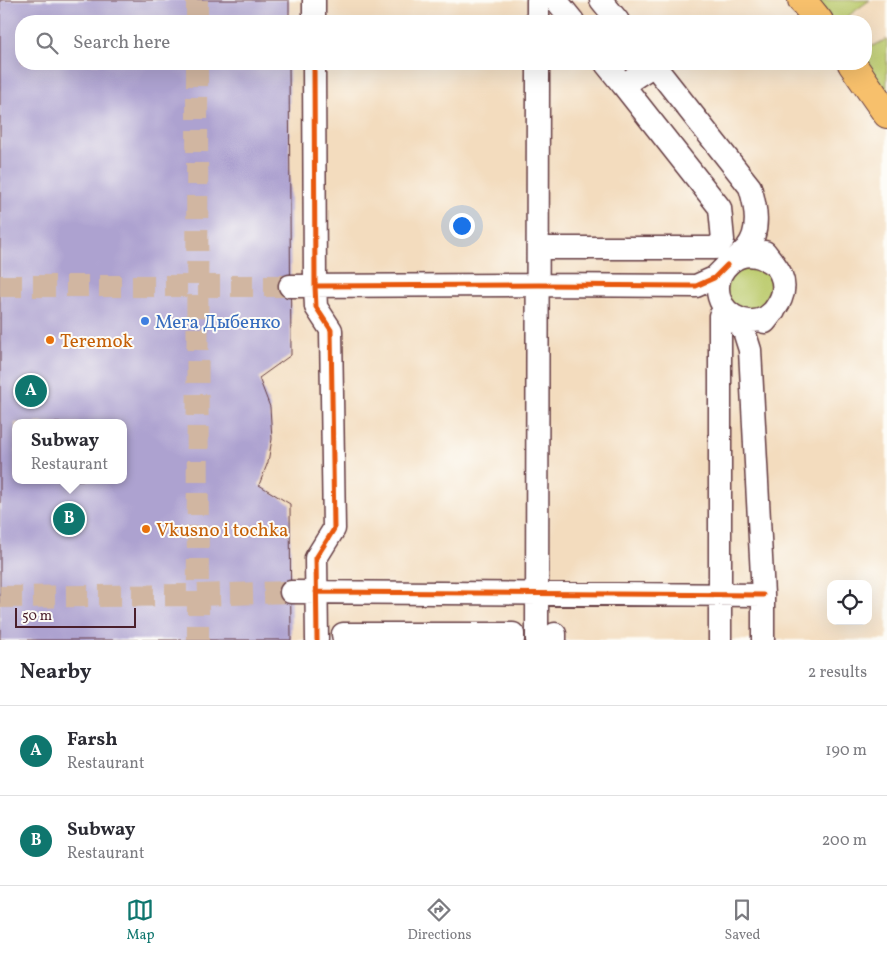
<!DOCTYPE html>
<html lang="en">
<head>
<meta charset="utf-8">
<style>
	:root { --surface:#fff; --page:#f7f7f7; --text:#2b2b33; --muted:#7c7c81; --line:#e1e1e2; --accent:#0f766e }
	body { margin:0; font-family:Vollkorn,serif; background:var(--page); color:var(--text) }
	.controls { position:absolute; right:15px; bottom:15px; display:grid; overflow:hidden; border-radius:10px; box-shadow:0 5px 20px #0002 }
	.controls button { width:45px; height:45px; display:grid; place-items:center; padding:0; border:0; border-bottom:1px solid var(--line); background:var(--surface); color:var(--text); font:25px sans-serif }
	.scale { position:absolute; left:15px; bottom:12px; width:121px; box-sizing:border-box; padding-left:5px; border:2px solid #4a1f2b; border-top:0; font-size:14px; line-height:18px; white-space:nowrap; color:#4a1f2b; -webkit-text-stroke:4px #fdfcf7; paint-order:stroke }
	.you { position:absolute; left:461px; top:225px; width:18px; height:18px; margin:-12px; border:4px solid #fff; border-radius:50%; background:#1a73e8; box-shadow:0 0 0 8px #1a73e833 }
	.badge { display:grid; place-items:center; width:32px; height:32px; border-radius:50%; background:var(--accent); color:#fff; font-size:16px; font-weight:700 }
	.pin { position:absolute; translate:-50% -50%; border:2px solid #fff; box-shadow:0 1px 5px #0006 }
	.popup { position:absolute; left:12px; top:419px; width:115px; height:65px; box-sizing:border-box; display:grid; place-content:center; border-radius:10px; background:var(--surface); filter:drop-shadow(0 1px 4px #0005); font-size:16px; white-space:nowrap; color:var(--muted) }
	.popup b { font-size:19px; color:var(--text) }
	.popup::after { content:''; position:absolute; left:50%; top:100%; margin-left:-10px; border:10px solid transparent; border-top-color:var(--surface) }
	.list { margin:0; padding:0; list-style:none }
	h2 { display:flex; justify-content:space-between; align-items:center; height:65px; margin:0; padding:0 20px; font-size:21px }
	h2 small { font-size:16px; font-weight:400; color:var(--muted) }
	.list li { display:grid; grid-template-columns:32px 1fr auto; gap:15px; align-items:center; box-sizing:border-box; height:90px; padding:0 20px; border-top:1px solid var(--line) }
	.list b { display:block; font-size:19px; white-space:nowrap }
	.list p { margin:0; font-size:16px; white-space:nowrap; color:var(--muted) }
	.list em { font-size:16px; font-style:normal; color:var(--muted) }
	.icon { flex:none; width:28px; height:28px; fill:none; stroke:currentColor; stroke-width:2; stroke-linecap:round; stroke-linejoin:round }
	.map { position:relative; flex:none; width:887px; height:640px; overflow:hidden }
	.search { position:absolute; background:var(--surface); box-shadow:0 5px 20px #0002; left:15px; right:15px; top:15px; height:55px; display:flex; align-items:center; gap:12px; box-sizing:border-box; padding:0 18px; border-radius:20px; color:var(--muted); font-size:19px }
	.sheet { height:245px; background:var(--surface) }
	nav { display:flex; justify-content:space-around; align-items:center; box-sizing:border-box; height:70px; border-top:1px solid var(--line); background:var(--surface); font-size:14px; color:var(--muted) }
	nav a { display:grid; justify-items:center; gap:2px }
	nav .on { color:var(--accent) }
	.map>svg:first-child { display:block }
	.green { fill:#bccb6d; stroke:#83754c }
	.building { fill:#ada2d0; fill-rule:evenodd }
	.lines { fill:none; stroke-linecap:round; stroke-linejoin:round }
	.minor-tunnel { stroke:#d1b6a1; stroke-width:22; stroke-dasharray:22 11; stroke-linecap:butt }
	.minor-casing { stroke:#633b41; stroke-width:25 }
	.major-casing { stroke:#633b41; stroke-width:30 }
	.minor { stroke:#fff; stroke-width:22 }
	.major { stroke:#f7c06c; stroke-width:28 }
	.cycleway-casing { stroke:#fdfcf7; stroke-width:8 }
	.cycleway { stroke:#e8590c; stroke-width:5 }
	.shop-dot { fill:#3f7fe0; stroke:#fdfcf7; stroke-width:2 }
	.food-dot { fill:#e8710a; stroke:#fdfcf7; stroke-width:2 }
	.labels { text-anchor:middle; stroke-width:4; stroke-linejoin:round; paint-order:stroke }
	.shop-label { font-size:19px; fill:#366cbe; stroke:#fdfcf7; text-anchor:start }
	.food-label { font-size:19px; fill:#c56008; stroke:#fdfcf7; text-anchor:start }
</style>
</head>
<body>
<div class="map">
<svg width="887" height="640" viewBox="0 0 887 640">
	<rect width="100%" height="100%" fill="#fdfcf7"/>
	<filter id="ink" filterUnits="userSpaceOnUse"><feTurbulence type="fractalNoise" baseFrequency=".02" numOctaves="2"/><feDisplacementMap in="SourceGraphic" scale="10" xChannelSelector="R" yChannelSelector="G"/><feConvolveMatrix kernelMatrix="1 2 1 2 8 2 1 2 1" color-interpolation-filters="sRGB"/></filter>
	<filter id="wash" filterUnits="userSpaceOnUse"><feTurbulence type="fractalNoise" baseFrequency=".0096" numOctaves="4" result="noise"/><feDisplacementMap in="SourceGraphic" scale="20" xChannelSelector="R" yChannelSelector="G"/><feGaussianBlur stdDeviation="1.12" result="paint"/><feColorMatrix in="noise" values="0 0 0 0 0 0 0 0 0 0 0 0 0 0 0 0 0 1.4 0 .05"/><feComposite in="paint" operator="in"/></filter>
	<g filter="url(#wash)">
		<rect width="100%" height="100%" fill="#f3dcbe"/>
		<!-- green -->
		<path class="green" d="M812,0H870L841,21H829Z
			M887,39V94L866,62V45L873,46Z
			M745,263L768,270L775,296L755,315L726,300L728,274Z"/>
		<g id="blocks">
			<!-- building -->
			<path class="building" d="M0,0H289V21H21V64H289L291,355L259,378L270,407L272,439L268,462L259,485L290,504L291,640H0ZM15,423H123V480H15Z"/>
		</g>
	</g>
	<g filter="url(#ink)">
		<use href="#blocks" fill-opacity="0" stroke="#633b41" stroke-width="1"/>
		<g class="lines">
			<!-- minor-tunnel -->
			<path class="minor-tunnel" d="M197,21V0
				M197,64L198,640
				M0,286H290
				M0,597L197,595L291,592"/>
			<!-- minor casing -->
			<g class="minor-casing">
				<path id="minor" d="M314,0V21
					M538,0V21
					M556,0L573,21
					M601,0L618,21
					M314,64L315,286L316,307L331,330L334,529L316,558L317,640
					M606,64L623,85L654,65
					M653,64L750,187C756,207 761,232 746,249C742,253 738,256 734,260
					M539,248H715L723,240L720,208L623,85
					M773,264C768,261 763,257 756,256C736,252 717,269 718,289C718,312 744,328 765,318C768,316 771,313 774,311
					M290,286L539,285L696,286L714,278L727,265
					M733,316L744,331L750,350L763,595V640
					M765,322C776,308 789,294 781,275C778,267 770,259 765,252
					M291,592L763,595
					M555,634V640
					M344,640L343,634H513V640
					M537,640L538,64
					M720,640V316"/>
			</g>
			<!-- major casing -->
			<g class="major-casing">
				<path id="major" d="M802,0L819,21
					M852,64L887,114"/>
			</g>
			<!-- minor -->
			<use href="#minor" class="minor"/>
			<!-- major -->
			<use href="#major" class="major"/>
			<!-- cycleway casing -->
			<g class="cycleway-casing">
				<path id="cycleway" d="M314,64L315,286L316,307L331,330L334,529L316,558L317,640
					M315,286L539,285L696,286L714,278L727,265
					M316,592L763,595"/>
			</g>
			<!-- cycleway -->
			<use href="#cycleway" class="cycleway"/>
		</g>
	</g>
	<!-- markers -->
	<circle class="shop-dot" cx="145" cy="321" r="5"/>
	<g class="food-dot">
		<circle cx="50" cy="340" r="5"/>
		<circle cx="146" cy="529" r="5"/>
	</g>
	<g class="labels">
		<!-- shop labels -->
		<g class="shop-label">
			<text x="155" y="328">Мега Дыбенко</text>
		</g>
		<!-- food labels -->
		<g class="food-label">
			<text x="60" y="347">Teremok</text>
			<text x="156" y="536">Vkusno i tochka</text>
		</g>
	</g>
</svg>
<div class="controls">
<button><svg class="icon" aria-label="locate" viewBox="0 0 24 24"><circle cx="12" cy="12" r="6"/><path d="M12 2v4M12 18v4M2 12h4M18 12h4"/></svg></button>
</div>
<div class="scale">50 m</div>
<div class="you"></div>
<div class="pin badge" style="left:31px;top:391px">A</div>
<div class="pin badge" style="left:69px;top:519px">B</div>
<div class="popup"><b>Subway</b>Restaurant</div>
<div class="search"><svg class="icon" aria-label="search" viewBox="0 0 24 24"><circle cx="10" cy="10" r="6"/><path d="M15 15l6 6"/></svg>Search here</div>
</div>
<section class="sheet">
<h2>Nearby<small>2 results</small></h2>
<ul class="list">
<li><span class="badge">A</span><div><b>Farsh</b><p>Restaurant</p></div><em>190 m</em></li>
<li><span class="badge">B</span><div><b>Subway</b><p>Restaurant</p></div><em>200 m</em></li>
</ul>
</section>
<nav>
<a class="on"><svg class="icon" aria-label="map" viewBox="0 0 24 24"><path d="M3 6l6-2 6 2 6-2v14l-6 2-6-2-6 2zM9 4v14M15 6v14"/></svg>Map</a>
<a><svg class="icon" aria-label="directions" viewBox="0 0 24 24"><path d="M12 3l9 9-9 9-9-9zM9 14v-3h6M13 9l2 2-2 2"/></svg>Directions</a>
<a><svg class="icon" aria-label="saved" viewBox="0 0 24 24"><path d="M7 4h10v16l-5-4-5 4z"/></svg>Saved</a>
</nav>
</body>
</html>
